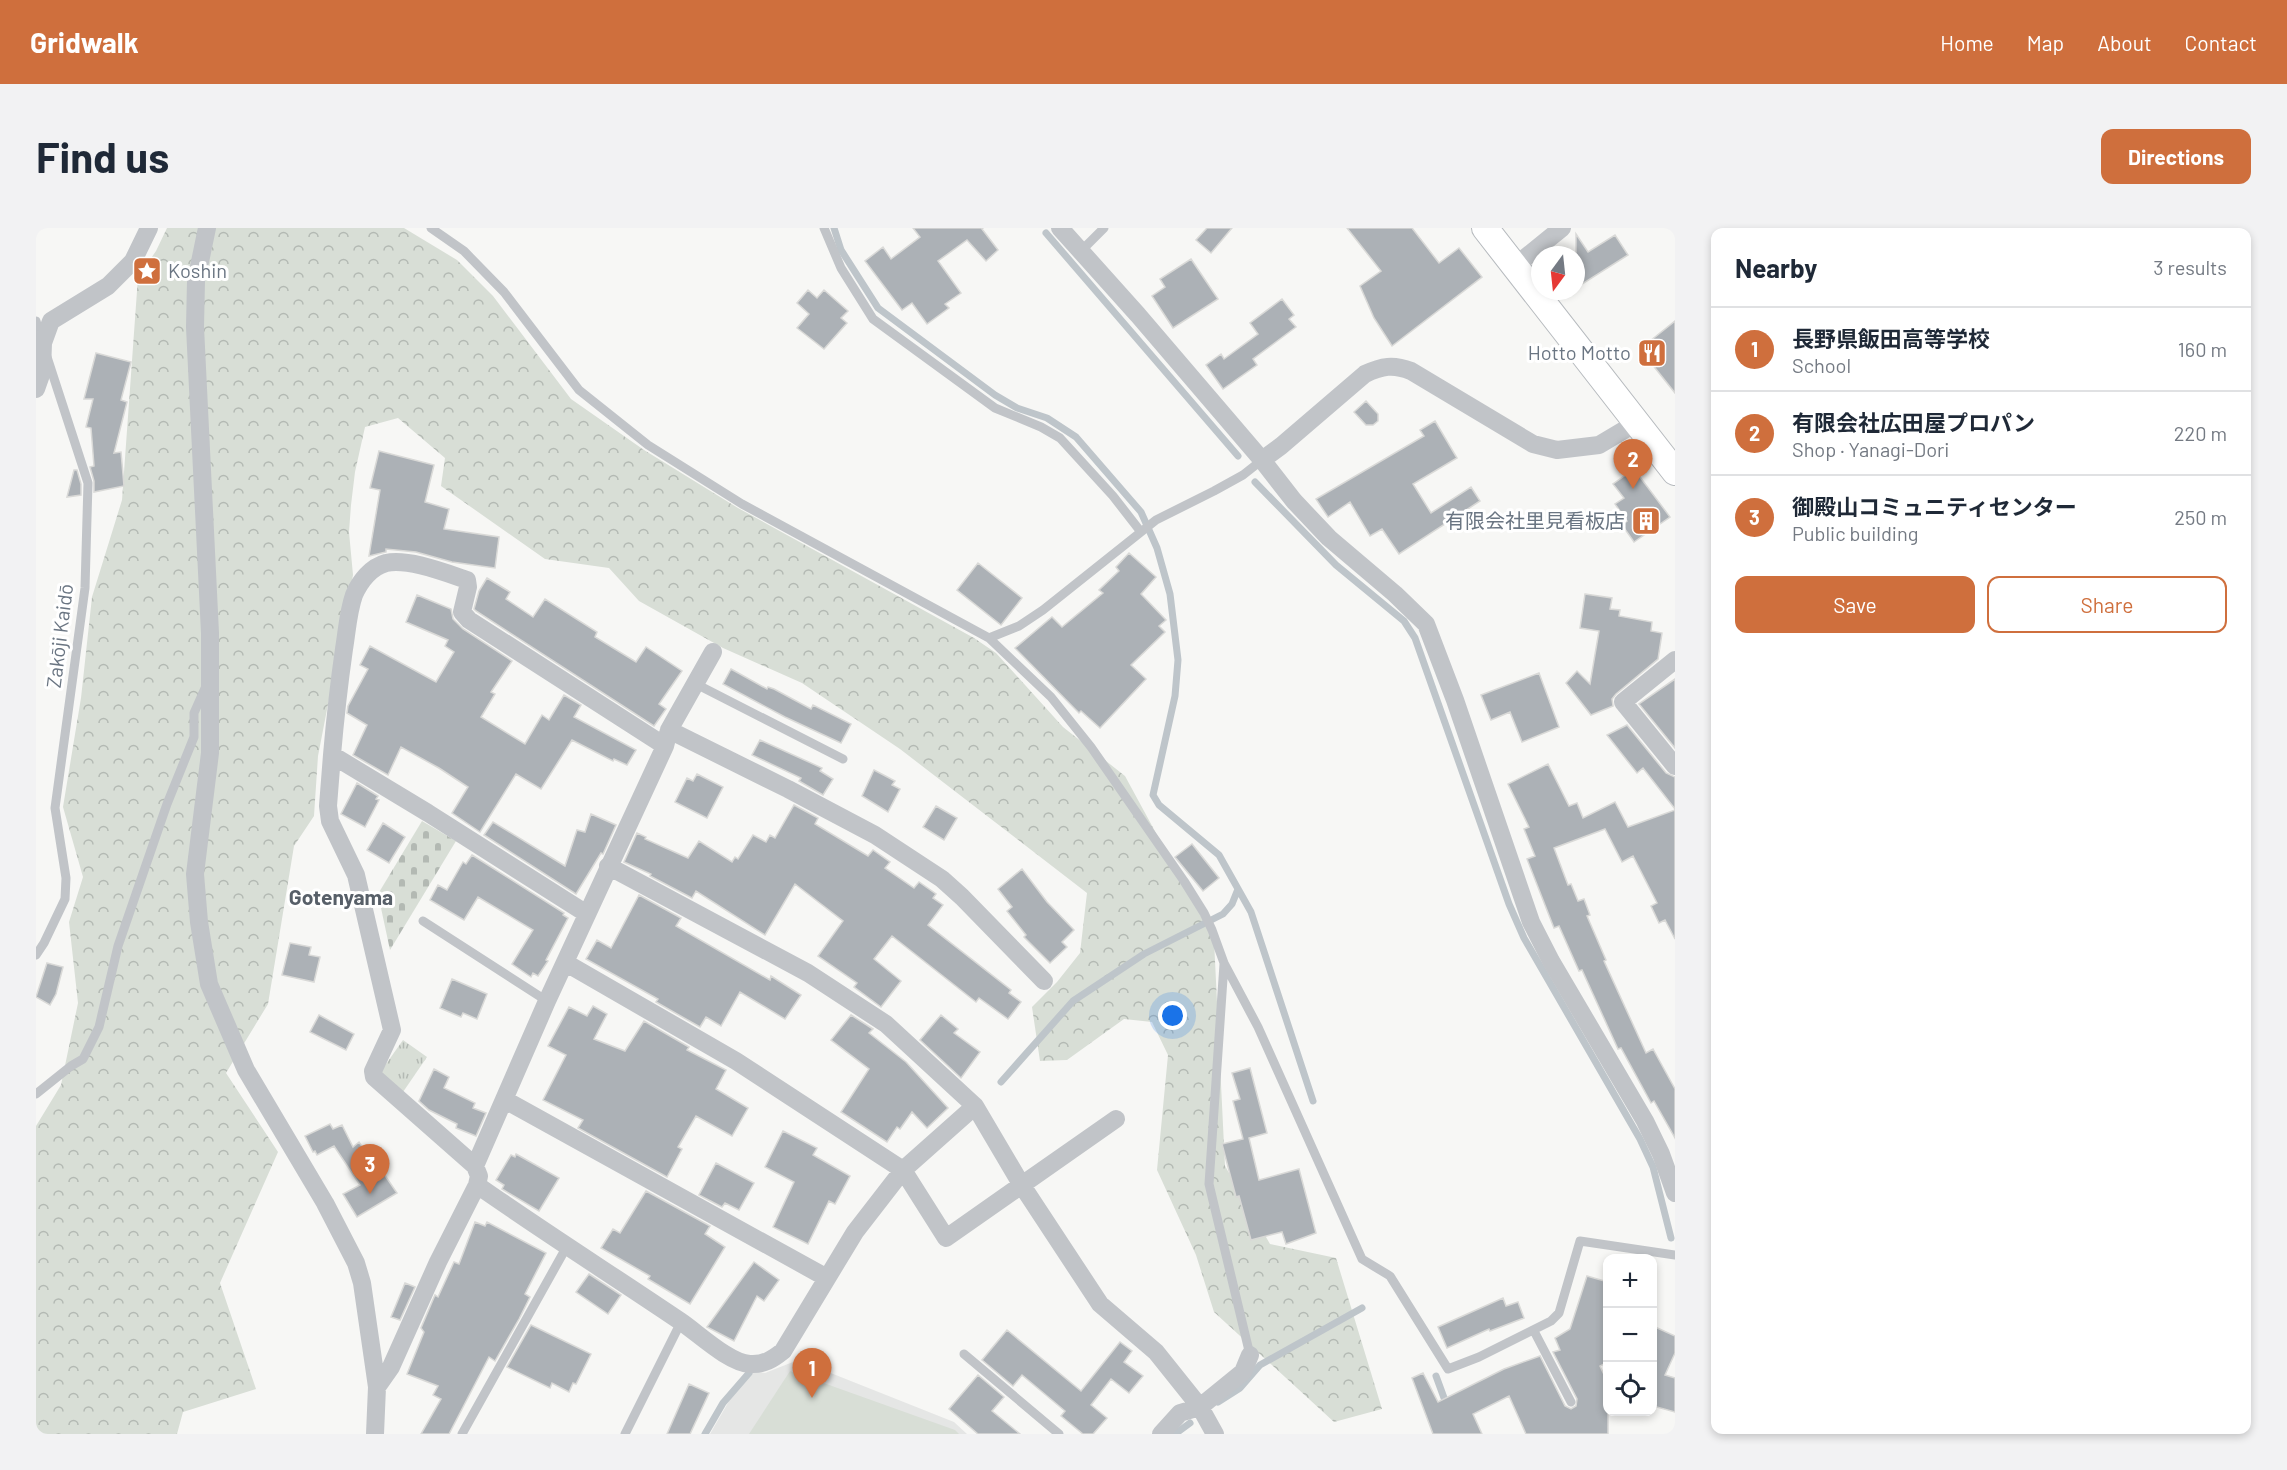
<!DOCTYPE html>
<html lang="en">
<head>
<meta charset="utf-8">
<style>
	:root { --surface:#fff; --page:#f2f2f3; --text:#1f2937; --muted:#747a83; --line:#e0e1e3; --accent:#cf6f3d }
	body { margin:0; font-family:Barlow,"Noto Sans JP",sans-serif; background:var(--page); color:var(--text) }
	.controls { position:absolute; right:18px; bottom:18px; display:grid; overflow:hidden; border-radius:12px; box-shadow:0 3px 9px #0003 }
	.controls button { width:54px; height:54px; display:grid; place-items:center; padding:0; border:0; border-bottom:2px solid var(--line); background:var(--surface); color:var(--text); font:30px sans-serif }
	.compass { position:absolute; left:1495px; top:18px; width:54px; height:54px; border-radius:50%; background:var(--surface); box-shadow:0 3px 9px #0003; rotate:195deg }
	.you { position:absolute; left:1137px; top:788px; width:21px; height:21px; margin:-15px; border:4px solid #fff; border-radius:50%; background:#1a73e8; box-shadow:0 0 0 9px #1a73e833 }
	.badge { display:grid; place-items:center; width:39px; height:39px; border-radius:50%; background:var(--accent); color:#fff; font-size:20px; font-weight:700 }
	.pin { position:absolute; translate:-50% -50px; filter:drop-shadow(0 2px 3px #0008) }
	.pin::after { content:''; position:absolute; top:32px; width:21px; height:18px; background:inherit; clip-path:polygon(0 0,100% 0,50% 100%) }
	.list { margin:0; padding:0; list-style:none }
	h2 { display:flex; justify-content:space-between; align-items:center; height:78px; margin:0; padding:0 24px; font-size:26px }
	h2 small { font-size:20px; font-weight:400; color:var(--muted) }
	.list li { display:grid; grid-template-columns:39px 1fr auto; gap:18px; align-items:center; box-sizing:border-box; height:84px; padding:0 24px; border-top:2px solid var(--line) }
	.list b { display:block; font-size:22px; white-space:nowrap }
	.list p { margin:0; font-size:20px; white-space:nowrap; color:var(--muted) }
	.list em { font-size:20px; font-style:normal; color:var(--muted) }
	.actions { display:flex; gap:12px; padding:18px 24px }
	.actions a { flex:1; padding:14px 0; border:2px solid var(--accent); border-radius:12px; text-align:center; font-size:21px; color:var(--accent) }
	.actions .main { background:var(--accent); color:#fff }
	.icon { flex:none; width:33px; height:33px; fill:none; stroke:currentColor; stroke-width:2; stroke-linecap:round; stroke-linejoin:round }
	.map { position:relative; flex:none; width:1639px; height:1206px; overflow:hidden; border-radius:12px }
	header { display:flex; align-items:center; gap:36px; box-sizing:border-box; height:84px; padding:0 30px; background:var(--accent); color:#fff }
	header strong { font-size:28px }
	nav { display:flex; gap:33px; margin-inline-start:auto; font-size:21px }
	.intro { display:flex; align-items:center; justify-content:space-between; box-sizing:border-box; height:144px; padding:0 36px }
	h1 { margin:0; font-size:42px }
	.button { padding:15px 27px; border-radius:12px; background:var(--accent); color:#fff; font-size:21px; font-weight:700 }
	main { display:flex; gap:36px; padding:0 36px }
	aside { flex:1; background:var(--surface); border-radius:12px; box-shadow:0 3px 9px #0003 }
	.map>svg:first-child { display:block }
	.built { fill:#e5e6e5 }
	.forest { fill:url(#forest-crowns) }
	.cemetery { fill:url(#cemetery-stones) }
	.park { fill:url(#park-tufts) }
	.pitch { fill:#d8ded6 }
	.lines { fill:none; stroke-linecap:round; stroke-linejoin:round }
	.stream { stroke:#bec5ca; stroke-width:7 }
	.building { fill:#acb1b6; stroke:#d9d9d7; stroke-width:1.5 }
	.secondary-casing { stroke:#b6babe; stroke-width:28 }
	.lane { stroke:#c1c4c8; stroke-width:9 }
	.street { stroke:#c1c4c8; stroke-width:18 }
	.secondary { stroke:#fff; stroke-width:26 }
	.labels { text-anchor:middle; stroke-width:6; stroke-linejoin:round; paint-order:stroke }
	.poi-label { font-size:20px; fill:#6a7582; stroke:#fff; text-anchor:end }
	.street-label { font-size:20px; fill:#6a7582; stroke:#fff }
	.neighbourhood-label { font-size:21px; font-weight:bold; fill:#575f68; stroke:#fff }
</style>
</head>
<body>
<header>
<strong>Gridwalk</strong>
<nav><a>Home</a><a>Map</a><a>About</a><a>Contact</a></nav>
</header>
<div class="intro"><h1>Find us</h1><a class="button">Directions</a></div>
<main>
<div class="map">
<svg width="1639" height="1206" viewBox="0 0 1639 1206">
	<defs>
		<pattern id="forest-crowns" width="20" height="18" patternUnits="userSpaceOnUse" patternTransform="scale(1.5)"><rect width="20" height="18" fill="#d8ded6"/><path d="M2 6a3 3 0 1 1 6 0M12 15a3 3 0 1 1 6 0" fill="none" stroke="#b3b9b3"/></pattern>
		<pattern id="cemetery-stones" width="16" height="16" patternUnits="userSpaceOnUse" patternTransform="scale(1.5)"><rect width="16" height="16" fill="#d8ded6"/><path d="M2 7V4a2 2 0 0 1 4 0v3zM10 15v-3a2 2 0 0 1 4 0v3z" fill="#b3b9b3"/></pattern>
		<pattern id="park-tufts" width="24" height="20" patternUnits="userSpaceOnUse" patternTransform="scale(1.5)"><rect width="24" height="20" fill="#d8ded6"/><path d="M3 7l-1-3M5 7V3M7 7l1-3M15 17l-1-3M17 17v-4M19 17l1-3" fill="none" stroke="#b3b9b3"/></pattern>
	</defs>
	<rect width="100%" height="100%" fill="#f7f7f5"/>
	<!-- built -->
	<path class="built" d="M762,1132L918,1194L931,1206H674L711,1142L729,1145Z"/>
	<!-- forest -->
	<path class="forest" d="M131,0H368L421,32L457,68L535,171L608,222L702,280L938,410L960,425L1027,499L1089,548L1178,712L1189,938L1234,1016L1300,1030L1346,1181L1298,1194L1178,1084L1160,1027L1121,942L1132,827L1116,794L1088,791L1031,832L1004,833L996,779L1021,754L1044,725L1051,665L864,521L766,455L687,420L603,373L573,340L509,331L405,258L409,230L362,190L329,199L319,244L315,277L313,304L317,347L282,528L278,588L258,618L232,776L190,845L242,924L184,1055L220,1161L147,1184L141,1206H0V898L25,857L42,775L33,694L47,649L27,579L45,470L56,369L86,272L102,49L120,23Z"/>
	<!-- cemetery -->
	<path class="cemetery" d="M386,593L420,613L354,722L342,666Z"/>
	<!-- park -->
	<path class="park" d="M367,812L391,829L367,864L343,846Z"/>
	<!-- pitch -->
	<path class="pitch" d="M754,1143L919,1202L923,1206H713Z"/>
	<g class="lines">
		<!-- stream -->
		<path class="stream" d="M798,0L805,22L842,80L959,167L981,180L1011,190L1040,209L1105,284L1121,320L1134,366L1142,432L1139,468L1117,567L1123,577L1183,627L1215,684L1277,873
			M1010,5L1202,228
			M1219,254L1300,337L1368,393L1379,410L1473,676L1488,710L1604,911L1617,939L1635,1010
			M965,854L1037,773L1108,726L1187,686L1196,676L1202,661
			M1400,1148L1411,1178
			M1182,1174L1204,1160L1224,1137L1326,1080
			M669,1206L687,1175L713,1145
			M1139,1206L1154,1195"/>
	</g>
	<!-- building -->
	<path class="building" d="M877,0H947L946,1L962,22L950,33L931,12L902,33L925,65L909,76L913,80L891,96L876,75L866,82L829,33L847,19L855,31L884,9Z
		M1171,0H1196L1175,25L1160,12Z
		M1311,0H1376L1403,35L1423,20L1446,49L1356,118L1338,90L1324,58L1345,43Z
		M1540,6L1552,24L1579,7L1592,27L1540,60Z
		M1155,31L1182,71L1137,100L1116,68L1129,59L1124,51Z
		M772,62L781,70L788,62L812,83L805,90L811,95L788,121L761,100L773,86L761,75Z
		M1246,71L1258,87L1253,91L1260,99L1217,131L1221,137L1187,161L1170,137L1185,126L1188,131L1222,106L1214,95Z
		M1639,93V165L1604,121Z
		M60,125L95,134L85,172L91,174L78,225L85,224L88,258L58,264V253L54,239L58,238L55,200L50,199L57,171H48Z
		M1330,173L1342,186V193L1337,197H1330L1318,184Z
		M1399,193L1421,230L1377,256L1395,285L1435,259L1444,273L1363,326L1346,301L1334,308L1314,274L1292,289L1280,271L1388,208L1384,202Z
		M343,223L398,237L389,274L413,281L408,301L463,309L459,340L416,334L380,324L350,321V324L333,328L344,262L334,260Z
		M1598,241L1634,289L1598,314L1586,297L1591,293L1579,276L1588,270L1577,256Z
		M38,242H41L45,256V267L31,269Z
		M1093,325L1120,349L1105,366L1130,392L1123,398L1129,404L1095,437L1110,451L1064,500L1045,483L1043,485L979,420L1016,389L1026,399L1067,365L1063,362L1083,343L1080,339Z
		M942,335L986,370L965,397L921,362Z
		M451,350L474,364L470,371L497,389L509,371L561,404L559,409L600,434L610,419L646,443L623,476L630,481L618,498L440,383L438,381L443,363Z
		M1549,366L1576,370L1574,381L1584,382L1583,388L1616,394L1615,403L1626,405L1622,431L1580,466L1576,471L1577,478L1555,487L1530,455L1541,443L1554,456L1563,403L1544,400Z
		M381,367L415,381L417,391L427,401L476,433L455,464L459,466L445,489L489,516L506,487L513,492L528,467L545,477L538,489L600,522L591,537L578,531L577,533L536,512L505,561L480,546L444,604L416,585L432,559L403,540L365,519L352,547L317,527L331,497L311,485L312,478L332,441L324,437L334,418L400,454L418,424L409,418L412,412L370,394Z
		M695,441L731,461L732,459L738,461L775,481L777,477L815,496L805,515L749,489L687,456Z
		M1503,445L1523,499L1486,514L1474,484L1455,492L1445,467Z
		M1639,451V520L1603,476Z
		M1591,497L1630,545L1639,549V581L1607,540L1601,545L1571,507Z
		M724,512L786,540L784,543L797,551L787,567L763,553L765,550L716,527Z
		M1512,536L1533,578L1541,575L1547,590L1579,574L1592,599L1639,582V711L1629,692L1623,695L1615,678L1621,675L1597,628L1586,634L1569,601L1518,620L1532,657L1535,656L1542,673L1548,671L1554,687L1551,688L1570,732L1568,733L1610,825L1617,821L1639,861V910L1618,873L1615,875L1585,820L1582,821L1546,742L1543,743L1523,698L1518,700L1491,631L1499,628L1488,601L1493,599L1472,556Z
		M838,542L859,553L856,557L864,561L852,584L826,568Z
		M661,546L687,559L671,590L639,574L651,550L657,553Z
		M321,555L342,568L340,571L343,572L329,599L305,586Z
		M758,577L782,590L779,596L832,628L837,622L854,634L849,640L878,660L883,654L900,666L897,670L907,677L892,697L975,762L973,765L985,774L972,791L943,770L940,774L856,708L838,731L865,753L845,779L818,759L821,755L782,728L807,693L759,656L729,707L660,663L656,670L614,648L615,646L588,634L601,605L610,609L609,611L652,630L663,613L696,634L699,629L702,631L717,607L730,614L734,607L739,610Z
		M900,578L921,590L908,612L887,599Z
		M555,586L580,597L567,626L565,625L540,666L448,607L457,594L529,638L541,602L549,604Z
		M347,595L369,609L353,635L331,622Z
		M1156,616L1183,650L1167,663L1139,629Z
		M436,627L528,685L527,687L532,690L510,732L512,733L502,748L497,745L495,749L476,736L497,702L442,669L428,692L394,672L402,657L411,662L427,634L430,636Z
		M986,641L1011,674L1038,702L1026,714L1031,719L1014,735L988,709L990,707L971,683L976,679L962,661Z
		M603,667L645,690L640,698L734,752L735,748L765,767L749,791L704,764L685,798L670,789L664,799L620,774L622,771L550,731L561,712L575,720Z
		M254,715L275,719L273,727L284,729L278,754L246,747Z
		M11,735L27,739L20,766L14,777L0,769Z
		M416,751L451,766L441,791L427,785L425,789L404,780Z
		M557,778L571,786L558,811L589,823L608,793L653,819L651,822L690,842L680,861L712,880L696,908L660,888L642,919L646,921L631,949L542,900L547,892L507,872L530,827L512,818L533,779L551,788Z
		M283,787L318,806L310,822L274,804Z
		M815,787L837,801L833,805L870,834L912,880L891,900L876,884L864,901L861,899L851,914L805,884L833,841L795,812Z
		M905,787L922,801L918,805L944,824L925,850L884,812Z
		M1214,840L1231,905L1213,910L1223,952L1263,941L1280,1005L1250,1016L1246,1004L1215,1012L1203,968L1200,969L1186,916L1207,911L1197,873L1204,871L1196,845Z
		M398,841L413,849L408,860L439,875L437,880L450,885L440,908L420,900L421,896L393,882L383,873Z
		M294,896L297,901L306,897L317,919L323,914L331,926L333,924L361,965L321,989L307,966L324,957L298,918L281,927L279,923L277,924L269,908Z
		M747,903L781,920L777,927L814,948L799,976L793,973L772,1016L737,999L758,954L729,939Z
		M480,926L523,950L503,983L466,961L468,957L460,952L475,927L479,929Z
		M680,935L718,955L703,982L689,975L686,979L663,967Z
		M610,963L674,998L669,1006L689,1019L654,1076L612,1051L614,1048L565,1020L577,1001L584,1005Z
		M439,994L449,998L451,994L510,1025L489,1066L494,1069L483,1091L459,1133L453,1129L413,1206H385L405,1171L397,1167L402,1158L371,1146L388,1104L385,1100L399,1067L402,1069L418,1034L423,1036Z
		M718,1034L743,1052L728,1073L721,1068L698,1113L671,1099Z
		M553,1046L585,1067L572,1086L540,1064Z
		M1551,1048L1572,1054V1134L1564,1138L1572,1155V1206H1490L1473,1168L1437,1186L1446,1206H1397L1376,1150L1387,1145L1402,1174L1468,1141L1504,1128L1529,1178L1535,1181L1540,1178L1541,1171L1517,1124L1524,1122L1519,1110L1534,1101Z
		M369,1055L379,1059L364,1092L355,1089Z
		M1467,1070L1470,1078L1482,1074L1488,1090L1454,1103L1453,1101L1411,1120L1402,1099Z
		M495,1097L555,1126L540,1156L537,1155L533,1164L516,1155L514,1160L471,1139Z
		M1617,1098L1639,1108V1125L1629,1147L1639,1150V1184L1617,1178Z
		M971,1102L1045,1163L1084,1114L1096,1123L1088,1134L1107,1148L1093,1165L1075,1151L1055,1177L1071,1190L1057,1206H1047L1025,1188L1029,1183L986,1147L977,1158L946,1132Z
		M942,1147L968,1169L956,1183L984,1206H942L913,1181Z
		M653,1156L673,1165L654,1206H631Z"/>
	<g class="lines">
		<!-- secondary casing -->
		<g class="secondary-casing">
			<path id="secondary" d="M1449,0L1639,244"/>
		</g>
		<!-- lane -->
		<path class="lane" d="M395,0L428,23L468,64L543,162L612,217L706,276L953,410L1015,469L1055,519L1148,653L1168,685L1176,702L1188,735L1222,799L1326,1031L1354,1048L1412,1141L1443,1129L1515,1093L1523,1085L1544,1013L1639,1027
			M788,0L805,40L837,91L959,180L1005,199L1024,210L1077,268L1105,304
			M1044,24L1068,0
			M0,93L5,110
			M953,410L983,398L1007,382L1120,292L1178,263L1207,247L1226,232
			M660,456L807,531
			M387,693L511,773
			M0,727L8,715L29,671L30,650L19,580L49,360L52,255L11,129
			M1188,736L1173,956L1214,1127
			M0,866L35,838L47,831L63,799L82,718L131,576L158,509V485L170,458
			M1498,1103L1535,1174
			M928,1126L1023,1206
			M426,1206L530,1020
			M589,1206L645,1094"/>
		<!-- street -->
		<path class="street" d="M171,0L160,53L159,99L174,405V525L159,646L163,694L173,756L210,842L289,975L320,1035L326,1055L341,1159L339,1206
			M1024,0L1102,87L1226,232L1258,273L1293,310L1359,366L1390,396L1419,472L1495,694L1515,733L1609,893L1625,926L1639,965
			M1479,38L1526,0
			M0,161L6,144L7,115L15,93L72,58L97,33L113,0
			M1226,232L1245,218L1329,146C1346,138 1357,136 1375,143L1497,216L1521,222L1563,217L1600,195
			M1639,432L1587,474L1639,538
			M633,502L752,561L839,607L906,651L926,669L1008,753
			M296,527L292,578L294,593L320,647L356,802L337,843L338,849L439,938
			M551,686L392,585L296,527C299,492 303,456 308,421C311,403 312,384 318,367C324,353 335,339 350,335C372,330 410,345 431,352L432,359L426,384L433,392L629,518
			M530,735L700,833L867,942L910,1010L1080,891
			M469,872L791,1050
			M939,878L985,956L1064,1076L1120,1124L1164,1179L1179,1206
			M441,957C508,1004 576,1047 644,1093C662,1105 693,1135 714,1136C728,1137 737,1131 747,1123L819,1004L867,942L939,878L850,796L772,745L572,638
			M341,1159L355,1139L402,1034L441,957L443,948L439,938L511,773L629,518L633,502L677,424
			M1125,1206L1144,1185L1164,1179L1207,1144L1214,1127"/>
		<!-- secondary -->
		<use href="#secondary" class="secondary"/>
	</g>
	<!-- icons -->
	<defs>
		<g id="sight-square" transform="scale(1.5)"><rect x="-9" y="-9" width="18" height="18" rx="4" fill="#cf6f3d" stroke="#fff"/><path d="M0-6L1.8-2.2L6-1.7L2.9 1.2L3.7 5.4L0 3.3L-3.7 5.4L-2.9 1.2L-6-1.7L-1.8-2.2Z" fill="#fff"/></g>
		<g id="restaurant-square" transform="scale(1.5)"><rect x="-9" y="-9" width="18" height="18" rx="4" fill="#cf6f3d" stroke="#fff"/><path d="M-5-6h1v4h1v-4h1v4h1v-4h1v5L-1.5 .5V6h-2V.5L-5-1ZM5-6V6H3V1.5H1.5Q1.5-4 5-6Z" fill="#fff"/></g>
		<g id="building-square" transform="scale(1.5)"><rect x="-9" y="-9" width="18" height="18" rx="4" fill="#cf6f3d" stroke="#fff"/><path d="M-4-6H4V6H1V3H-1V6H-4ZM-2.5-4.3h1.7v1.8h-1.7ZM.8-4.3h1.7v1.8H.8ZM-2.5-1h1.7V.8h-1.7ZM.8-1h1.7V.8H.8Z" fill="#fff"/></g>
	</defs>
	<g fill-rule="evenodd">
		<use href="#sight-square" x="111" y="43"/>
		<use href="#restaurant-square" x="1616" y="125"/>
		<use href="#building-square" x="1610" y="293"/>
	</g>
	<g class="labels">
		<!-- poi labels -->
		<g class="poi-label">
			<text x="132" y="50" text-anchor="start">Koshin</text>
			<text x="1595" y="132">Hotto Motto</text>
			<text x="1589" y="300">有限会社里見看板店</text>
		</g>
		<!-- street labels -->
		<g class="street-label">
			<text transform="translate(24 408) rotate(-83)" y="7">Zakōji Kaidō</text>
		</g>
		<!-- neighbourhood labels -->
		<g class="neighbourhood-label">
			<text x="305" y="677">Gotenyama</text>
		</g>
	</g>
</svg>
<div class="controls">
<button>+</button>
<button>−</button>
<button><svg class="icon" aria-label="locate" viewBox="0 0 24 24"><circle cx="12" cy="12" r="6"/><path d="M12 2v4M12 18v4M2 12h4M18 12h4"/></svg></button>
</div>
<svg class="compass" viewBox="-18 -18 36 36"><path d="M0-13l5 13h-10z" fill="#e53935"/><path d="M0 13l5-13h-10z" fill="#747a83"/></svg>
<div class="you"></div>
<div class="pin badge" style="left:776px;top:1170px">1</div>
<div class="pin badge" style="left:1597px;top:261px">2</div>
<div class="pin badge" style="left:334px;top:966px">3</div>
</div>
<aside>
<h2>Nearby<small>3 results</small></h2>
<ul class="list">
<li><span class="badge">1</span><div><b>長野県飯田高等学校</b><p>School</p></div><em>160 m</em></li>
<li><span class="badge">2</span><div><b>有限会社広田屋プロパン</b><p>Shop · Yanagi-Dori</p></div><em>220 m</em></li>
<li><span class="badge">3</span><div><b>御殿山コミュニティセンター</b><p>Public building</p></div><em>250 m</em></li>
</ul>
<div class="actions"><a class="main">Save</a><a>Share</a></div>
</aside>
</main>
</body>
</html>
